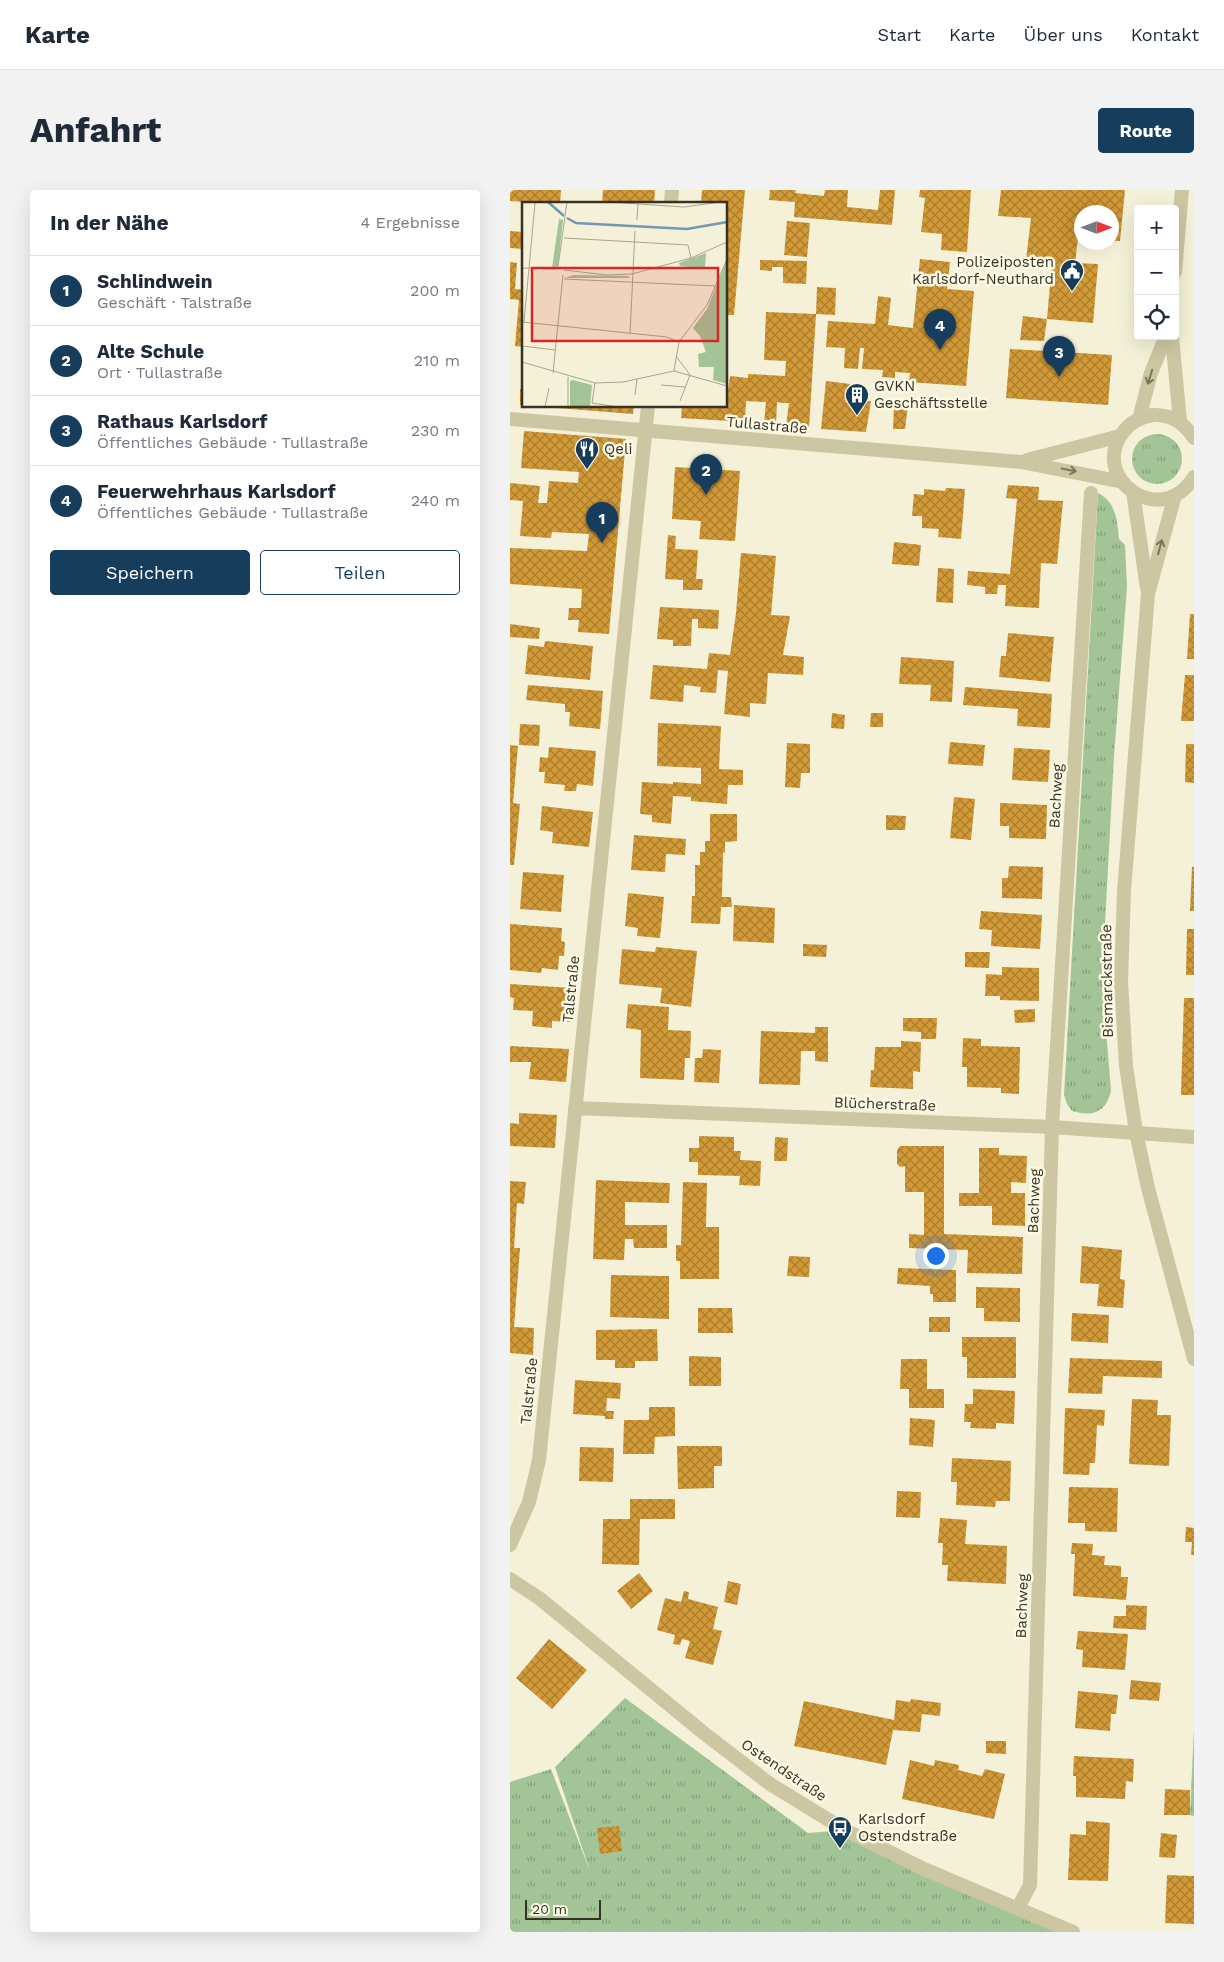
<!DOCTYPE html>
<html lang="de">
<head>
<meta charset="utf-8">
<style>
	:root { --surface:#fff; --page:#f2f2f3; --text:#1f2937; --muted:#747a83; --line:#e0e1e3; --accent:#173d5c }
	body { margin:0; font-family:"Work Sans",sans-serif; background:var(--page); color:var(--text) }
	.controls { position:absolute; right:15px; top:15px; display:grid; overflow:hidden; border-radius:5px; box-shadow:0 5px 20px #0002 }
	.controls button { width:45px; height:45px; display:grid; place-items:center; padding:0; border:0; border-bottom:1px solid var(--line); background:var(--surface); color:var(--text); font:25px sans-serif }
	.compass { position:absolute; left:564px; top:15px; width:45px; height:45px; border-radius:50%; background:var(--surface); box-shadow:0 5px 20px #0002; rotate:90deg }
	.scale { position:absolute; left:15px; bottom:12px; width:76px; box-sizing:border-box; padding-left:5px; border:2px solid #373225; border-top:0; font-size:14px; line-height:18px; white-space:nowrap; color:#373225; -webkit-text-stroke:4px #fbf9e4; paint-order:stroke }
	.you { position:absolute; left:425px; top:1065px; width:18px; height:18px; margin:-12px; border:4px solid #fff; border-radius:50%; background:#1a73e8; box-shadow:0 0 0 8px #1a73e833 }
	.badge { display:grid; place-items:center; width:32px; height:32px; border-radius:50%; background:var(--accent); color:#fff; font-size:16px; font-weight:700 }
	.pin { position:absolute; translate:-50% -41px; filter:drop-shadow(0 1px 2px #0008) }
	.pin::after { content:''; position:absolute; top:26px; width:18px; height:15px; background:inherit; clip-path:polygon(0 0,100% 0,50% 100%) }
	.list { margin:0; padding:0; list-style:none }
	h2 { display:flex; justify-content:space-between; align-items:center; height:65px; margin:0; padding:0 20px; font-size:21px }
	h2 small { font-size:16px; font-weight:400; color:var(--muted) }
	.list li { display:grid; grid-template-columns:32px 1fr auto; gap:15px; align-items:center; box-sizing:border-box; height:70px; padding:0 20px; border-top:1px solid var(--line) }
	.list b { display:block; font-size:19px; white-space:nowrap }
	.list p { margin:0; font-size:16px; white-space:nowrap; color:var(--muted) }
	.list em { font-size:16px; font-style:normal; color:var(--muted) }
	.actions { display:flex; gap:10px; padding:15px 20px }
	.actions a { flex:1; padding:11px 0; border:1px solid var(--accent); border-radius:5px; text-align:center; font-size:18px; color:var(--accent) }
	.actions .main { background:var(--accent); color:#fff }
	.icon { flex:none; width:28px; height:28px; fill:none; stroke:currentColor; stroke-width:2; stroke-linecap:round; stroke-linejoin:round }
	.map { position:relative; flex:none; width:684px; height:1742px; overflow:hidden; border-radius:5px }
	header { display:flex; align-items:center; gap:30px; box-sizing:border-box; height:70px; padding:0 25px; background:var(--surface); border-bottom:1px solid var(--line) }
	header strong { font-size:24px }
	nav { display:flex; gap:28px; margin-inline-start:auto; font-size:18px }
	.intro { display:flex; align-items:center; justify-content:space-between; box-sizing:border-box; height:120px; padding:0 30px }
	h1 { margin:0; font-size:35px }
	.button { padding:12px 22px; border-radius:5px; background:var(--accent); color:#fff; font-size:18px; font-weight:700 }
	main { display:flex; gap:30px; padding:0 30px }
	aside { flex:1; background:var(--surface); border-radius:5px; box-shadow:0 5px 20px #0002 }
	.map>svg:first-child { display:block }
	.grass { fill:url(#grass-tufts) }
	.building { fill:url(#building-cross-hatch) }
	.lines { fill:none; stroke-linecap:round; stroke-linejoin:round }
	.minor { stroke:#cdc6a2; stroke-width:14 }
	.tertiary { stroke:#cdc6a2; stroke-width:14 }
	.oneway { stroke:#7a755d }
	.labels { text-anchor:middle; stroke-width:5; stroke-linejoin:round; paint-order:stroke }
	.poi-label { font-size:15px; fill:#373225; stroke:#fbf9e4; text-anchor:start }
	.street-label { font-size:15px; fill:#373225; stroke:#fbf9e4 }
	.inset-river { fill:none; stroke:#7498b3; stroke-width:2.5 }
	.inset-road { fill:none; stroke:#a8a590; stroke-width:1 }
	.view { fill:#d62828; fill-opacity:0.15; stroke:#d62828; stroke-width:2.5 }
	.inset-edge { fill:none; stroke:#373225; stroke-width:2.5 }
</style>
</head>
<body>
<header>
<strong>Karte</strong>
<nav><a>Start</a><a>Karte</a><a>Über uns</a><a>Kontakt</a></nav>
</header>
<div class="intro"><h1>Anfahrt</h1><a class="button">Route</a></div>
<main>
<aside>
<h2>In der Nähe<small>4 Ergebnisse</small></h2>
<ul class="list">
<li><span class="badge">1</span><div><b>Schlindwein</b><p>Geschäft · Talstraße</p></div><em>200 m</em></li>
<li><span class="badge">2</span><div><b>Alte Schule</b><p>Ort · Tullastraße</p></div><em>210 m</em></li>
<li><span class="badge">3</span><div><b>Rathaus Karlsdorf</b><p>Öffentliches Gebäude · Tullastraße</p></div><em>230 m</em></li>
<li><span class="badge">4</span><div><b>Feuerwehrhaus Karlsdorf</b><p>Öffentliches Gebäude · Tullastraße</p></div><em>240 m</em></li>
</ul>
<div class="actions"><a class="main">Speichern</a><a>Teilen</a></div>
</aside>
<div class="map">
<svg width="684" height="1742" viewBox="0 0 684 1742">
	<defs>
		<pattern id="grass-tufts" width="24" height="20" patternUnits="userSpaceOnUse" patternTransform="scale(1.25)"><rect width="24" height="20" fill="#a3c496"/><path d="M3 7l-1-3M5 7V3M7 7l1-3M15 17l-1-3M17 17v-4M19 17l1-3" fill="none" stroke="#86a07a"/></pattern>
		<pattern id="building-cross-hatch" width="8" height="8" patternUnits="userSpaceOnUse" patternTransform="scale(1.25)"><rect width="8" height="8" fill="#d29937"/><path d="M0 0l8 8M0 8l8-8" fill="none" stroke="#ab7d2e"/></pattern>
	</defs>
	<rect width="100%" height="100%" fill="#f4f1d8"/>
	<!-- grass -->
	<path class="grass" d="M622 269a25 25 0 1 1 50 0a25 25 0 1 1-50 0Z
		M588,303C606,312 607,330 609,349L615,355L617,397L604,566L595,734L594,815L601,901C596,923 582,927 562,921L557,914L554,905Z
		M115,1508L298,1643L335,1640L563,1742H0V1592L41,1579L81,1684L45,1577Z
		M684,1538V1626L680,1625Z"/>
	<!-- building -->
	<path class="building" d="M0,0H51L50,14L0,11Z
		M93,0H145L144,14H92Z
		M192,0H235L224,125H216V14H191Z
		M260,0H286L285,3L314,6L315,0H338L337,17L368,20L370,0H385L382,35L284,27L285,12L259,10Z
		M410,0H461L457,62L431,60L432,44L411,42L415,8L409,7Z
		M491,0H615L610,51H602V22H572V48H568L565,73L588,74L583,133L537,129L542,72L516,70L521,28L488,26Z
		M277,31L300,33L297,67L274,65Z
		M0,41L14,42V59L0,58Z
		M410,69L440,72L437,99L464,101L456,196L399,192L400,183L385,182V188L372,187L373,180L352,179L354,158H350L348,179L334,178L335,158L316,157L318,131L365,134L368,106L381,108L378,135L403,138Z
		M250,70L297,71L296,94L273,93V77H262V81L250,80Z
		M0,72L7,73L5,99L14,100V157L5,156L9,110L0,109Z
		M307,97L326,98L325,125L306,124Z
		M256,122L306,124L299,238L276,236L279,213H273L267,212L266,233H254L256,212L236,211L235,232L171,228L172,216H216L220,186L238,188V184L275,186L276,171L254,170Z
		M513,126L537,129L534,151L510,150Z
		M500,159L602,165L598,215L496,208Z
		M316,191L340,194L338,210L361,211L356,242L311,239Z
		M10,199L14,200V215H10Z
		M384,215H398L395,239H383Z
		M47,216H124L123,224L47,218Z
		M14,241L116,249L99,444L68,442L69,430H58L59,418H71L72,399L0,394V358L77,361L79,344L42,342L41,348L10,346L13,311L0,310V293L30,296L28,313H37L39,291L68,293L69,282L11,278Z
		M165,277L230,281L225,351L189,349L191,331L162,329Z
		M498,295L529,297L528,310L553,311L547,374L531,373L529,418L495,416L496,395H488L487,404H475V397L457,395L458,381L500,384L507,309L496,308Z
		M436,298L455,299L451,349L428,347L429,339L412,338V326H402L404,304L414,305V299L435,301Z
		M158,345L166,346L165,359L188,360L186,389H193L192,400H173V390L155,389Z
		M384,352L411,355L409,376L382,374Z
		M231,363L266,366L261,425L280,426L273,465L294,467L293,485L258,483L256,514L240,513V527L214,524L218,481L208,480L206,503L190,502L191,497L174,495L173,512L140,509L143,475L197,479L199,463L220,465L226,423Z
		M428,378L444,379L443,413L426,412Z
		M150,417L209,420L208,439L188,438V429H182L181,456H163V450L147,449Z
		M680,424H684V469H677Z
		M0,434L30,438L29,449L0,447Z
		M498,443L544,447L540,492L489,487L491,466H496Z
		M35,451L83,456L80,490L15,484L18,455L34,457Z
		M391,467L444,471L442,512L420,511L421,495L389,494Z
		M675,485H684V531H671Z
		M18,495L93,501L90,539L59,536L60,522H55V514L16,510Z
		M455,497L542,504L540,538L507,536L508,519L453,515Z
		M322,523L335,525L334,539L321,538Z
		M361,523H373V537H360Z
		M148,533L211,536L209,579L233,580V595H218L217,614L181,611V607L163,606L161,634L142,632V625L130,624L132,592L163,594V592L191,594V578L147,576Z
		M10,534L30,535L29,556L9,555Z
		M440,552L475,555L473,576L438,574Z
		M277,553L300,554V583H291L290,598L275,597Z
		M676,554H684V593L675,592Z
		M0,555L8,556L3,613L10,614L4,675H0Z
		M39,557L86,561L83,596L67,594L66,601H54L55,595L34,593L35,582H29L30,567L38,568Z
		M504,558L540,560L538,592L502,590Z
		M444,607L465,609L461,650L440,648Z
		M490,613L537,615L536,649L499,648V636H490Z
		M32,616L83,622L79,657L42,653L43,642L30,640Z
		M200,624H227V651L215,652V663L213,662L212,707H221L222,717H211L210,734L181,733L182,706H185V675H190V662H195V651H200Z
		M376,625L396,626L395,640H376Z
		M124,645L176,649L175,665L156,664L155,682L121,680Z
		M499,676L533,677L532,709L492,708V688H498Z
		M682,677H684V721H680Z
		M13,682L54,685L51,722L10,719Z
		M118,703L154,707L150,748L127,746L128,738L115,736Z
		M224,715L265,718L264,753L223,751Z
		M471,721L532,725L530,759L481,756L482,740L469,739Z
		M0,734L52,738L51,751L55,752L54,766H49L48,780L32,778L31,783L0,780Z
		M677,739H684V785H676Z
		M293,754L317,755L316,767L293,766Z
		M146,757L187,761L181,817L150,813L152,798L109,794L112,759L145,762Z
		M455,762H480L479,778L455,777Z
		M492,777L529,778V811L490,810V806H475L476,784L492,785Z
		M0,794L62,798L60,832L42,831V838L22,836L23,821L3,820L4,808L0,807Z
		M674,808H684V905H671Z
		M118,814L159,817L158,840L181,841L180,868H175L174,890L130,888L131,840L116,838Z
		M525,819V832L505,833L504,820Z
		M393,828H427L426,849H411V842L393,841Z
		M305,837H318V872L305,871V861H291L290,895L249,894L251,841L305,843Z
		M453,848L471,849V856L510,857L509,904L491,903V898L457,897V877H452Z
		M391,851L411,852L410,882L403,881V899L360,897L361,880H364L365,857H391Z
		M0,856L59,859L56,892L19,889L21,872H0Z
		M193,859L211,860L209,893L184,892L185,868H192Z
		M9,923L47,925L45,958L0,956V933L9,934Z
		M189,946L224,947V961H231L230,970L251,971L250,996L229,995L230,986L188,985V972H179V958H189Z
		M265,947L278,948L277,971H264Z
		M390,956H434V1044L513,1047L512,1084L457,1083L458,1060L399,1058V1044L414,1045V1002H395V976L390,977L387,974V960Z
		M469,958H489V965L517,966L516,993L501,992V1003H515V1036L482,1035V1016H449V1003H469Z
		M86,990L160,993L159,1013L115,1012V1035H157V1058H124L123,1049H115L114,1070L83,1069Z
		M0,991L16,992L14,1014L7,1013L4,1058H10L4,1137L24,1138L23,1165L0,1163Z
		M173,992L197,993L196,1037H209V1089H170V1071H166V1055H171Z
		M572,1056L612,1060L610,1089L615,1090L613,1118L587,1116L589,1094L570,1093Z
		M279,1066L300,1067L299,1087L277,1086Z
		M388,1078L446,1080V1112H423V1104H420V1096L387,1094Z
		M101,1085L159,1086V1129L100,1127Z
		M466,1097L510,1098V1132L474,1131V1118H466Z
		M188,1118H222L223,1143H188Z
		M562,1123L599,1125L598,1153L561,1151Z
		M419,1127H440V1142H419Z
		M147,1139L148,1171H125V1178H105V1170H86V1140Z
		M452,1147H506V1188H457V1167H452Z
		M179,1166L211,1167V1196H179Z
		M560,1168L652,1171V1188L593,1186L592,1204L558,1203Z
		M391,1169H417V1199H434V1218H399V1199H390Z
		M65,1190L111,1193L110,1209L97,1208L96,1221H104L103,1229H95V1226L63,1224Z
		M463,1199L505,1201L504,1234L486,1233V1239L460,1238L461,1232H454L455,1214H463Z
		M622,1209L648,1210L647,1225H661L659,1276L619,1274Z
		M139,1217H165V1246L145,1247L144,1264H113L114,1230H139Z
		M555,1218L595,1220L594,1236L587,1235L585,1273H580L579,1285L553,1284Z
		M400,1228L425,1230L423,1257L399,1255Z
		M167,1256H212V1276H204V1298L168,1299Z
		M70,1257L104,1258L103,1292L69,1291Z
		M442,1268L501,1271L500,1311H486L485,1317L446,1315L447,1292H441Z
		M559,1297L608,1298L607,1342L575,1341V1333H558Z
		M387,1301L411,1302L410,1328L386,1327Z
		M120,1309H165V1329H130L129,1375L92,1374L93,1329H120Z
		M430,1328L457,1330L455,1354L497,1356L496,1394L437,1391L438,1375H432L433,1353H428Z
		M676,1337L684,1338V1365H681L682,1352H675Z
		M562,1353L583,1354L582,1365L595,1366L594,1375L611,1376V1387H618L616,1410L563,1406L565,1364H561Z
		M129,1383L143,1401L121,1419L107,1401Z
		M218,1391L231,1394L227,1415L214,1412Z
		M174,1401L179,1402L178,1409L208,1417L203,1439L212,1441L203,1475L175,1468L180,1451L172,1449L170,1455L163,1454L165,1445L147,1440L155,1408L171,1412Z
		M616,1415L637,1416L636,1440L603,1438L604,1426H616Z
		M568,1441L618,1444L615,1480L572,1477L573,1460L566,1459Z
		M39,1449L77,1480L42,1519L6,1488Z
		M621,1490L651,1493L649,1511L619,1509Z
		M568,1501L608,1505L606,1524H601L600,1541L565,1538Z
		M401,1509L431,1513L430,1526L412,1524L410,1542L383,1540L376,1575L284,1556L294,1511L384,1530L386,1510L400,1512Z
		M476,1551H496V1564L476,1563Z
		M564,1566L624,1569L623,1592L616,1591L615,1609L566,1607V1586H563Z
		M400,1570L424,1576L425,1570L449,1575L448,1580L472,1586L475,1579L495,1584L484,1629L392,1609Z
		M655,1599L680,1600V1625H654Z
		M576,1631L600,1633L598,1691L558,1690L560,1644L576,1645Z
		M109,1636L112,1661L90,1664L87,1638Z
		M651,1643L667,1645L665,1668L649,1667Z
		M657,1685L684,1686V1734L655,1733Z"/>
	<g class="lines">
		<!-- minor -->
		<path class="minor" d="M161,14L162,0
			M0,229L511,272L613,292
			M517,270L610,246
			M65,918L542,937L684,947
			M0,1355L19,1312L29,1270L138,216
			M0,1389L29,1408L195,1544L260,1594L335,1640L414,1679L563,1742
			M508,1718L520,1695L542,937L581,303"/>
		<!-- tertiary -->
		<path class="tertiary" d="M665,82L672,0
			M662,146L670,232
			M629,229L641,183L656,146
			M684,248C675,234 661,224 643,225C631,227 621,232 614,241C577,287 651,341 684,287
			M623,302L637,398
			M665,305L638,404L614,701L611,791L616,876L626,942L638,998L684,1169"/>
	</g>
	<!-- one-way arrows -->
	<defs><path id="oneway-shaft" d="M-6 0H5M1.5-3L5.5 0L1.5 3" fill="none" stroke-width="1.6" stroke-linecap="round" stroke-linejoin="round" transform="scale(1.25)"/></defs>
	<g class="oneway">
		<use href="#oneway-shaft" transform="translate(640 187) rotate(107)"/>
		<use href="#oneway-shaft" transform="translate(559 280) rotate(11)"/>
		<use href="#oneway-shaft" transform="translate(650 357) rotate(-75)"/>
	</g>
	<!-- icons -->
	<defs>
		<g id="civic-pin" transform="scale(1.25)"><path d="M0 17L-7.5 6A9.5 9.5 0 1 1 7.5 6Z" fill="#173d5c" stroke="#fbf9e4"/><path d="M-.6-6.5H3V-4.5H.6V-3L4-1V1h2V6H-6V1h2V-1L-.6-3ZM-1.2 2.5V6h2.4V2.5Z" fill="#fff"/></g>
		<g id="building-pin" transform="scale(1.25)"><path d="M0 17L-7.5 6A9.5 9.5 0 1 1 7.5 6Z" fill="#173d5c" stroke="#fbf9e4"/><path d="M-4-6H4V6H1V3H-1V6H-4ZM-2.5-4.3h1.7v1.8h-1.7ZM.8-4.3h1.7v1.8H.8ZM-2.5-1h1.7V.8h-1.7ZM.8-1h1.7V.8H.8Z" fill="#fff"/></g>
		<g id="restaurant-pin" transform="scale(1.25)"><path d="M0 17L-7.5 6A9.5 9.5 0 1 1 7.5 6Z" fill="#173d5c" stroke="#fbf9e4"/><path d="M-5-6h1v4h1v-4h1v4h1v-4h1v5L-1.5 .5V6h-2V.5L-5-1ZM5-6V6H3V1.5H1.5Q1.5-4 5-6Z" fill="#fff"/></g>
		<g id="bus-pin" transform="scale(1.25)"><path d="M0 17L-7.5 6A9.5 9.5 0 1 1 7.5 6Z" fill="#173d5c" stroke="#fbf9e4"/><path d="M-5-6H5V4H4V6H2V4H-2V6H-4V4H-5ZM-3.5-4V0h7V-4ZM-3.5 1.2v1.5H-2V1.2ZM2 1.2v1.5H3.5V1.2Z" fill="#fff"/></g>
	</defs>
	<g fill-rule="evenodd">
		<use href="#civic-pin" x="562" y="81"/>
		<use href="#building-pin" x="347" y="205"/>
		<use href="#restaurant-pin" x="77" y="259"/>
		<use href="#bus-pin" x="330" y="1638"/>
	</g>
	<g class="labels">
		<!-- poi labels -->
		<g class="poi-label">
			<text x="544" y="77" text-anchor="end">Polizeiposten<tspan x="544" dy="17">Karlsdorf-Neuthard</tspan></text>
			<text x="364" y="201">GVKN<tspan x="364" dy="17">Geschäftsstelle</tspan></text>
			<text x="94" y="264">Qeli</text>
			<text x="348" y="1634">Karlsdorf<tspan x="348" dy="17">Ostendstraße</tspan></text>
		</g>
		<!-- street labels -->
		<g class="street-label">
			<text transform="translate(257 235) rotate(5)" y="5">Tullastraße</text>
			<text transform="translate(546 606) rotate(-87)" y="5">Bachweg</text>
			<text transform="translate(597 791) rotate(-91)" y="5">Bismarckstraße</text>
			<text transform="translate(61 799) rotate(-84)" y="5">Talstraße</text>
			<text transform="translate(375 914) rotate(2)" y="5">Blücherstraße</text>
			<text transform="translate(524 1011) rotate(-88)" y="5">Bachweg</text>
			<text transform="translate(19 1201) rotate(-84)" y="5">Talstraße</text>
			<text transform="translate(512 1416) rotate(-88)" y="5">Bachweg</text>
			<text transform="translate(274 1580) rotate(34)" y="5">Ostendstraße</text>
		</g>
	</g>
	<!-- overview -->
	<g transform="translate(12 12)">
		<rect width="205" height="205" fill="#f4f1d8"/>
		<path d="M184,51L183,66L158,64L157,61ZM205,57V182L191,178L192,165H177L176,152L184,150L178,134L171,126L185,107ZM52,73L106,74L108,76H42Z" fill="#a3c496"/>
		<path d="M37,17L41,18L36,64L30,66ZM51,178L70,183L68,205H48V179Z" fill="#a3c496"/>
		<path class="inset-river" d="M26,0L42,14M45,16L54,21L165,27L205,20"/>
		<path class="inset-road" d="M87,0L162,5L198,0M115,18L116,1M42,36L166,43L169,56M36,65L45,0M0,66L34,67M42,68L85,73L110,72L169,56L205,40M42,77L193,84M0,120L145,135L157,140M2,120L13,1M108,132L113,29M0,144L33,148M154,154L168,173M0,160L73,181L101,180L152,169L205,184M152,169L157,140L185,103L205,57M31,171L41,73M73,181L70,201L96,205M139,183L163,185M113,193L115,177M158,199L168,173M23,205L27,186M46,205V175"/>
		<path class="view" d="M10,66H196V139H10Z"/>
		<rect width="205" height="205" class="inset-edge"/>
	</g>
</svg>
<div class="controls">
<button>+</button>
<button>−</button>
<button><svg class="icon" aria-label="locate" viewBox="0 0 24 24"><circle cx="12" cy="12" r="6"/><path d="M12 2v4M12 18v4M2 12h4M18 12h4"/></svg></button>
</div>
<svg class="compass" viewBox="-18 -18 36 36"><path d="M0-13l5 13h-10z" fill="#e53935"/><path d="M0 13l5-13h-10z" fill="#747a83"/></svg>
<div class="scale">20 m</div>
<div class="you"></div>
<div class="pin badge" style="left:92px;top:353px">1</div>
<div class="pin badge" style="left:196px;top:305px">2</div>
<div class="pin badge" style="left:549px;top:187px">3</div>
<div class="pin badge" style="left:430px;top:160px">4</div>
</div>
</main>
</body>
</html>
